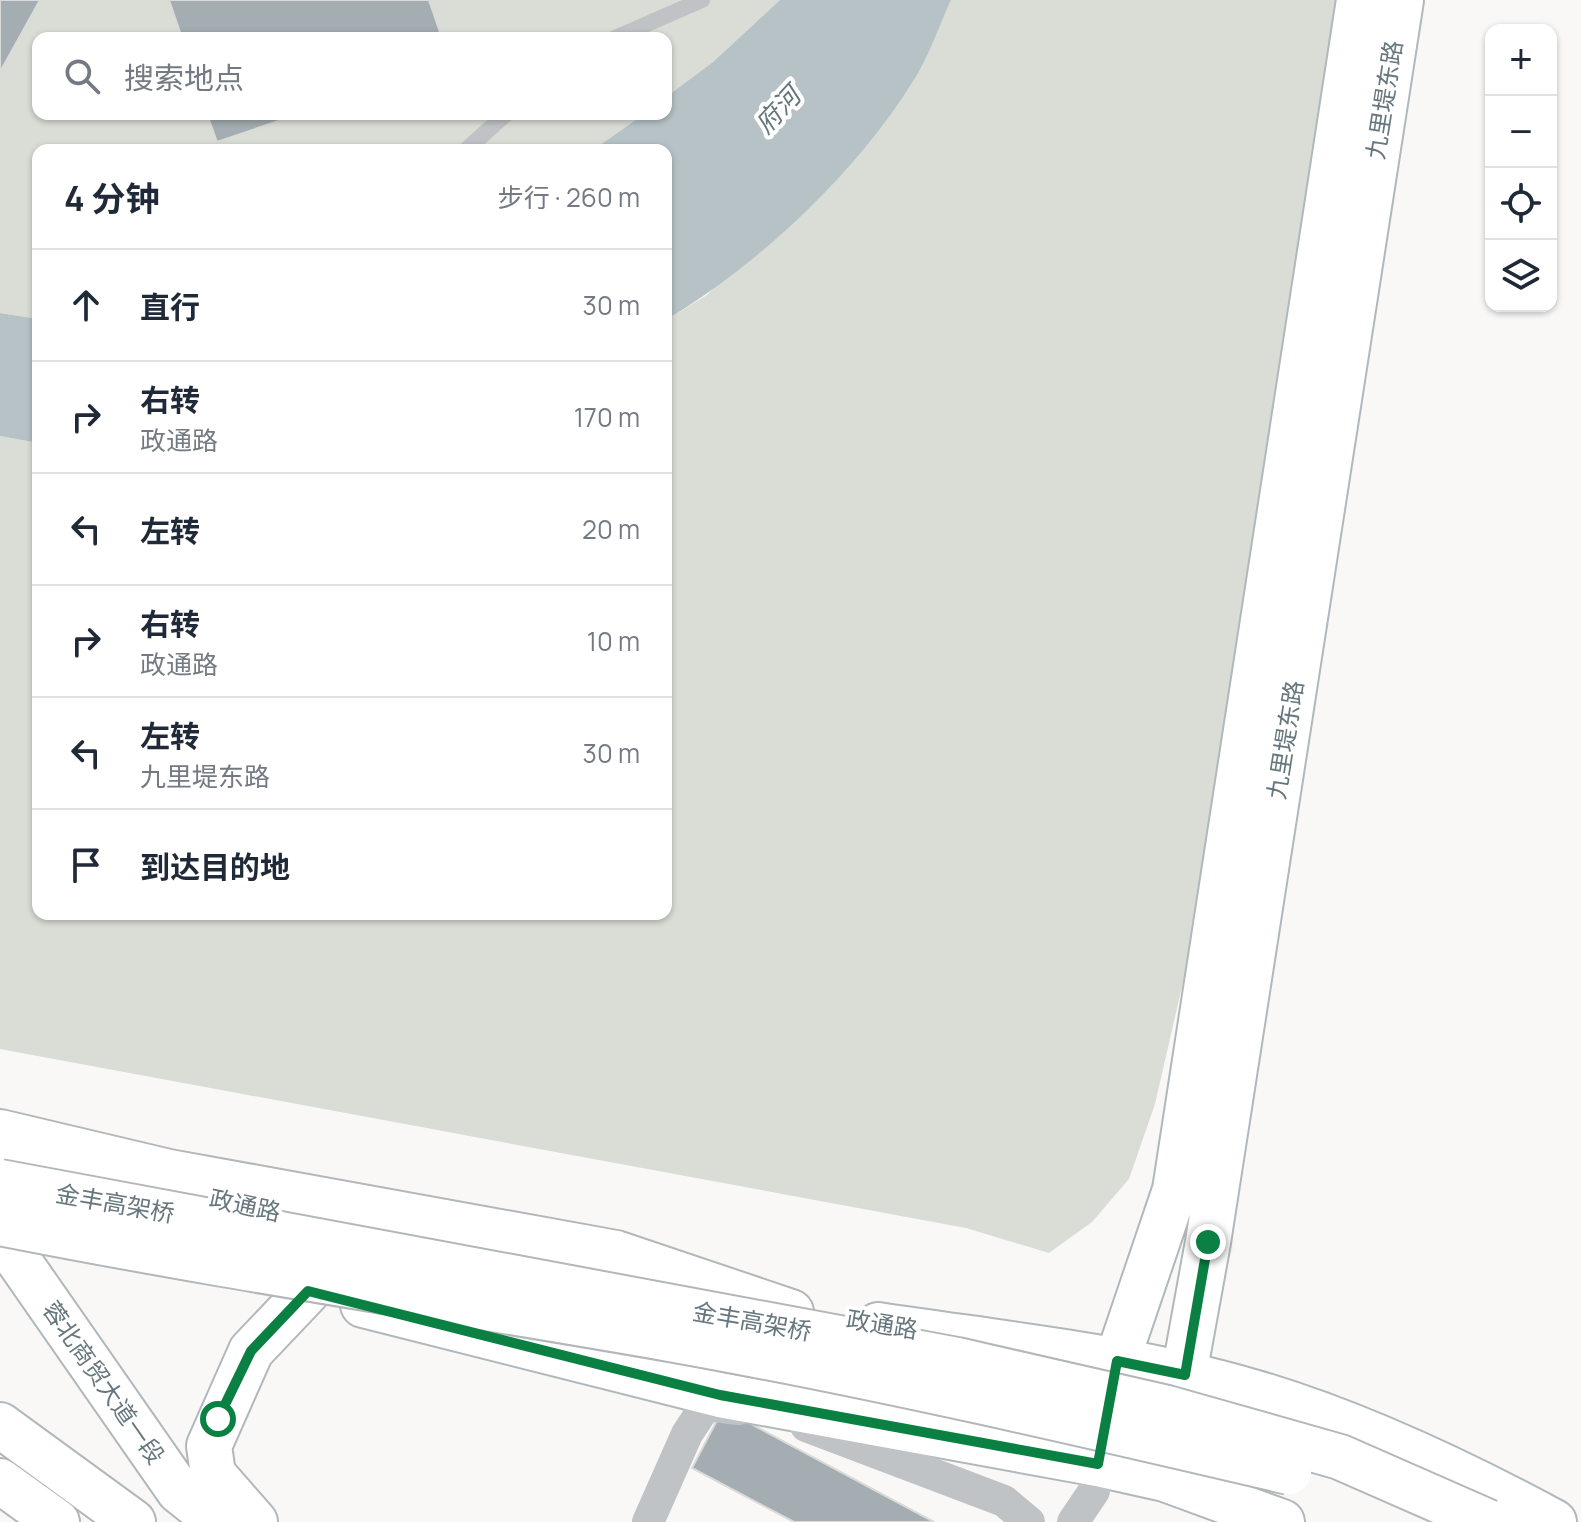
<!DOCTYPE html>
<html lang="zh">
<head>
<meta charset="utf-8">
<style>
	:root { --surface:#fff; --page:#f6f6f7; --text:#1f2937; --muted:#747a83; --line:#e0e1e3 }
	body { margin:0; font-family:Manrope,"Noto Sans SC",sans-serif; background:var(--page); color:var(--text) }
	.controls { position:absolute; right:24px; top:24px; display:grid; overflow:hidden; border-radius:16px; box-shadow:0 2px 6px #0004 }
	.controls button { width:72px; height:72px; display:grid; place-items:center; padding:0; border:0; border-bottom:2px solid var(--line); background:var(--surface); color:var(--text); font:40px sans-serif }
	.stop { position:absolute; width:24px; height:24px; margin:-18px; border:6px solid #0b8043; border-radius:50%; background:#fff }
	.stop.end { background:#0b8043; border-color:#fff; box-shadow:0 2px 8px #0008 }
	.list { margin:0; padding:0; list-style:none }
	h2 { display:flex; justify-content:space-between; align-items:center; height:104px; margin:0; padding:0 32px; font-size:34px }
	h2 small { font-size:26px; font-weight:400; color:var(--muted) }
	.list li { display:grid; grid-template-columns:52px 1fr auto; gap:24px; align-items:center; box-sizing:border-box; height:112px; padding:0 32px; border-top:2px solid var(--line) }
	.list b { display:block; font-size:30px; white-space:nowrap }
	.list p { margin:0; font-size:26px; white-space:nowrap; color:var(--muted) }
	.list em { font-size:26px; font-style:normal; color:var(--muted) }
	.icon { flex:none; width:44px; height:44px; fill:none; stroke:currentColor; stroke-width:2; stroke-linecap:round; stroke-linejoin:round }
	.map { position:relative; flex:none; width:1581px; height:1522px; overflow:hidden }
	.search { position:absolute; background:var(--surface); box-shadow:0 2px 6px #0004; left:32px; top:32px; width:640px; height:88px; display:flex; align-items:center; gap:20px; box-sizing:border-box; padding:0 28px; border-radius:16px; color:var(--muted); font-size:30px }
	.panel { position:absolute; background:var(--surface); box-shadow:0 2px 6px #0004; left:32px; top:144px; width:640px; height:776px; border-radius:16px }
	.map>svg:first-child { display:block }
	.green { fill:#d9ddd6 }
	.water { fill:#b6c2c5 }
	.building { fill:#a4adb1; stroke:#dadad9; stroke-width:2 }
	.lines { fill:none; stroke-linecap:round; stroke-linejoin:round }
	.secondary-casing { stroke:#b1b8bb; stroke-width:48 }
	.trunk-casing { stroke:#b3b7b9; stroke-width:48 }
	.service { stroke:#bfc3c6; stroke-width:16 }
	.minor { stroke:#bfc3c6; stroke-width:32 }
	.secondary { stroke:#fff; stroke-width:44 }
	.trunk { stroke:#fff; stroke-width:44 }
	.trunk-bridge-casing { stroke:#b3b7b9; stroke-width:48; stroke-linecap:butt }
	.trunk-bridge { stroke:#fff; stroke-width:44 }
	.route { stroke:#0b8043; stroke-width:10 }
	.labels { text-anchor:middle; stroke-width:8; stroke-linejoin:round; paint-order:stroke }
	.street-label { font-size:24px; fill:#67777e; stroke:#fff }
	.water-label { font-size:26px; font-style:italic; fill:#627578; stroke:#fff }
</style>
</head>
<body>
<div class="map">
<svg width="1581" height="1522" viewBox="0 0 1581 1522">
	<rect width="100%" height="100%" fill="#f9f8f7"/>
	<!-- green -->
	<path class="green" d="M0,0H780L713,62L666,97V38H38V114H644L593,150H38V319L0,313Z
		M951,0H1342L1195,930L1155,1104L1129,1179L1092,1222L1049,1253L966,1228L0,1049V436L38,443V914H666V320L707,295L918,72Z"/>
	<!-- water -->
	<path class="water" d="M780,0H951C940,24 931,50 918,73C860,170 762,262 666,320V150H593L644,114H666V97L713,62Z
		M0,313L38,319V443L0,436Z"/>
	<!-- building -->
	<path class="building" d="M0,0H40L0,72Z
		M169,0H429L442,38H182Z
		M207,114H299L217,142Z
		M723,1409L934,1522H794L692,1468Z"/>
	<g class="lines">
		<!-- secondary casing -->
		<g class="secondary-casing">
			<path id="secondary" d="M0,1158L123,1180
				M0,1234L179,1491L218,1522
				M363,1305L720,1395L1098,1464L1165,1479L1282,1522
				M878,1325C1003,1344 1131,1356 1253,1392C1352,1421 1463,1473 1554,1522
				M0,1425L133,1522
				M1098,1464L1117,1361L1175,1190L1359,0
				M1165,1479L1208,1242L1401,0
				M255,1522L213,1474L209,1446L251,1351L308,1291"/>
		</g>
		<!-- trunk casing -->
		<g class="trunk-casing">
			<path id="trunk" d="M0,1132L169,1172L616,1253L791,1312
				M0,1481L57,1522"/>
		</g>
		<!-- service -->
		<path class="service" d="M615,38L702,0
			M466,150L506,114"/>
		<!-- minor -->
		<path class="minor" d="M806,1426L1004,1501L1029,1522
			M648,1522L687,1434L706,1405L738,1409
			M1073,1522L1094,1491L1098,1464"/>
		<!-- secondary -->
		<use href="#secondary" class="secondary"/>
		<!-- trunk -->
		<use href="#trunk" class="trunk"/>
		<!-- trunk-bridge casing -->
		<g class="trunk-bridge-casing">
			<path id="trunk-bridge" d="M0,1182L957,1360L1167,1408L1340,1457L1488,1522
				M0,1223C222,1267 447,1300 670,1339C878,1376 1084,1424 1289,1472"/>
		</g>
		<!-- trunk-bridge -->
		<use href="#trunk-bridge" class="trunk-bridge"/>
	</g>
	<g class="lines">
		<!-- route -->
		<path class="route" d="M218,1419L251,1351L308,1291L720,1395L1098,1464L1117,1361L1185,1375L1208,1242"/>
	</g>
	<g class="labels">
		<!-- street labels -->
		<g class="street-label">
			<text transform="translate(1385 100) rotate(-81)" y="8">九里堤东路</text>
			<text transform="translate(1286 740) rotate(-81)" y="8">九里堤东路</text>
			<text transform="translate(115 1204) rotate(10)" y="8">金丰高架桥</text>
			<text transform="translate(245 1206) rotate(12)" y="8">政通路</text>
			<text transform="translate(752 1322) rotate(10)" y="8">金丰高架桥</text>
			<text transform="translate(882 1325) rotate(9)" y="8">政通路</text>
			<text transform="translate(103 1383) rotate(55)" y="8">蓉北商贸大道一段</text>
		</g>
		<!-- water labels -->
		<g class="water-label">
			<text transform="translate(778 110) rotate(-47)" y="9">府河</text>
		</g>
	</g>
</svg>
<div class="controls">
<button>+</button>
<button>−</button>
<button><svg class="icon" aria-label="locate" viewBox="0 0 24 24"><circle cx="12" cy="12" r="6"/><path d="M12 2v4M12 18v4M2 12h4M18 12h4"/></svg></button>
<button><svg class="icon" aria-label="layers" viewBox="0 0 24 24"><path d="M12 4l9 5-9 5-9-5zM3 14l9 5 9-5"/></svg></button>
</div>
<div class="stop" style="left:218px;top:1419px"></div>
<div class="stop end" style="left:1208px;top:1242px"></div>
<div class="search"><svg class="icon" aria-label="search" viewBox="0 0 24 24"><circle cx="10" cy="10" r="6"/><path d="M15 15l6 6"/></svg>搜索地点</div>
<section class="panel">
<h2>4 分钟<small>步行 · 260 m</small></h2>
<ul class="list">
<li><svg class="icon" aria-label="ahead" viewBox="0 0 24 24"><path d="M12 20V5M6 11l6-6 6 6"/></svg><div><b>直行</b></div><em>30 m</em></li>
<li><svg class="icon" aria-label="right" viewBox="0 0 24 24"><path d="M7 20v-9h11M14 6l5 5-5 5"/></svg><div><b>右转</b><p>政通路</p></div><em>170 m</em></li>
<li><svg class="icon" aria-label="left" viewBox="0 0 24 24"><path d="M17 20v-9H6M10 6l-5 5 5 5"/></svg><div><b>左转</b></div><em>20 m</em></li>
<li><svg class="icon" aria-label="right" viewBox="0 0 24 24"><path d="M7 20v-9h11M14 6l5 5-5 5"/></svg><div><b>右转</b><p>政通路</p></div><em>10 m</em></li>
<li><svg class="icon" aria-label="left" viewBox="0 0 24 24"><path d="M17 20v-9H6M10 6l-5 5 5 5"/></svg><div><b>左转</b><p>九里堤东路</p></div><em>30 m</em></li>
<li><svg class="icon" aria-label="arrive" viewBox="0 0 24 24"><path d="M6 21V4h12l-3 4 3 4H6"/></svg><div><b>到达目的地</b></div></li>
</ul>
</section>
</div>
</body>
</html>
